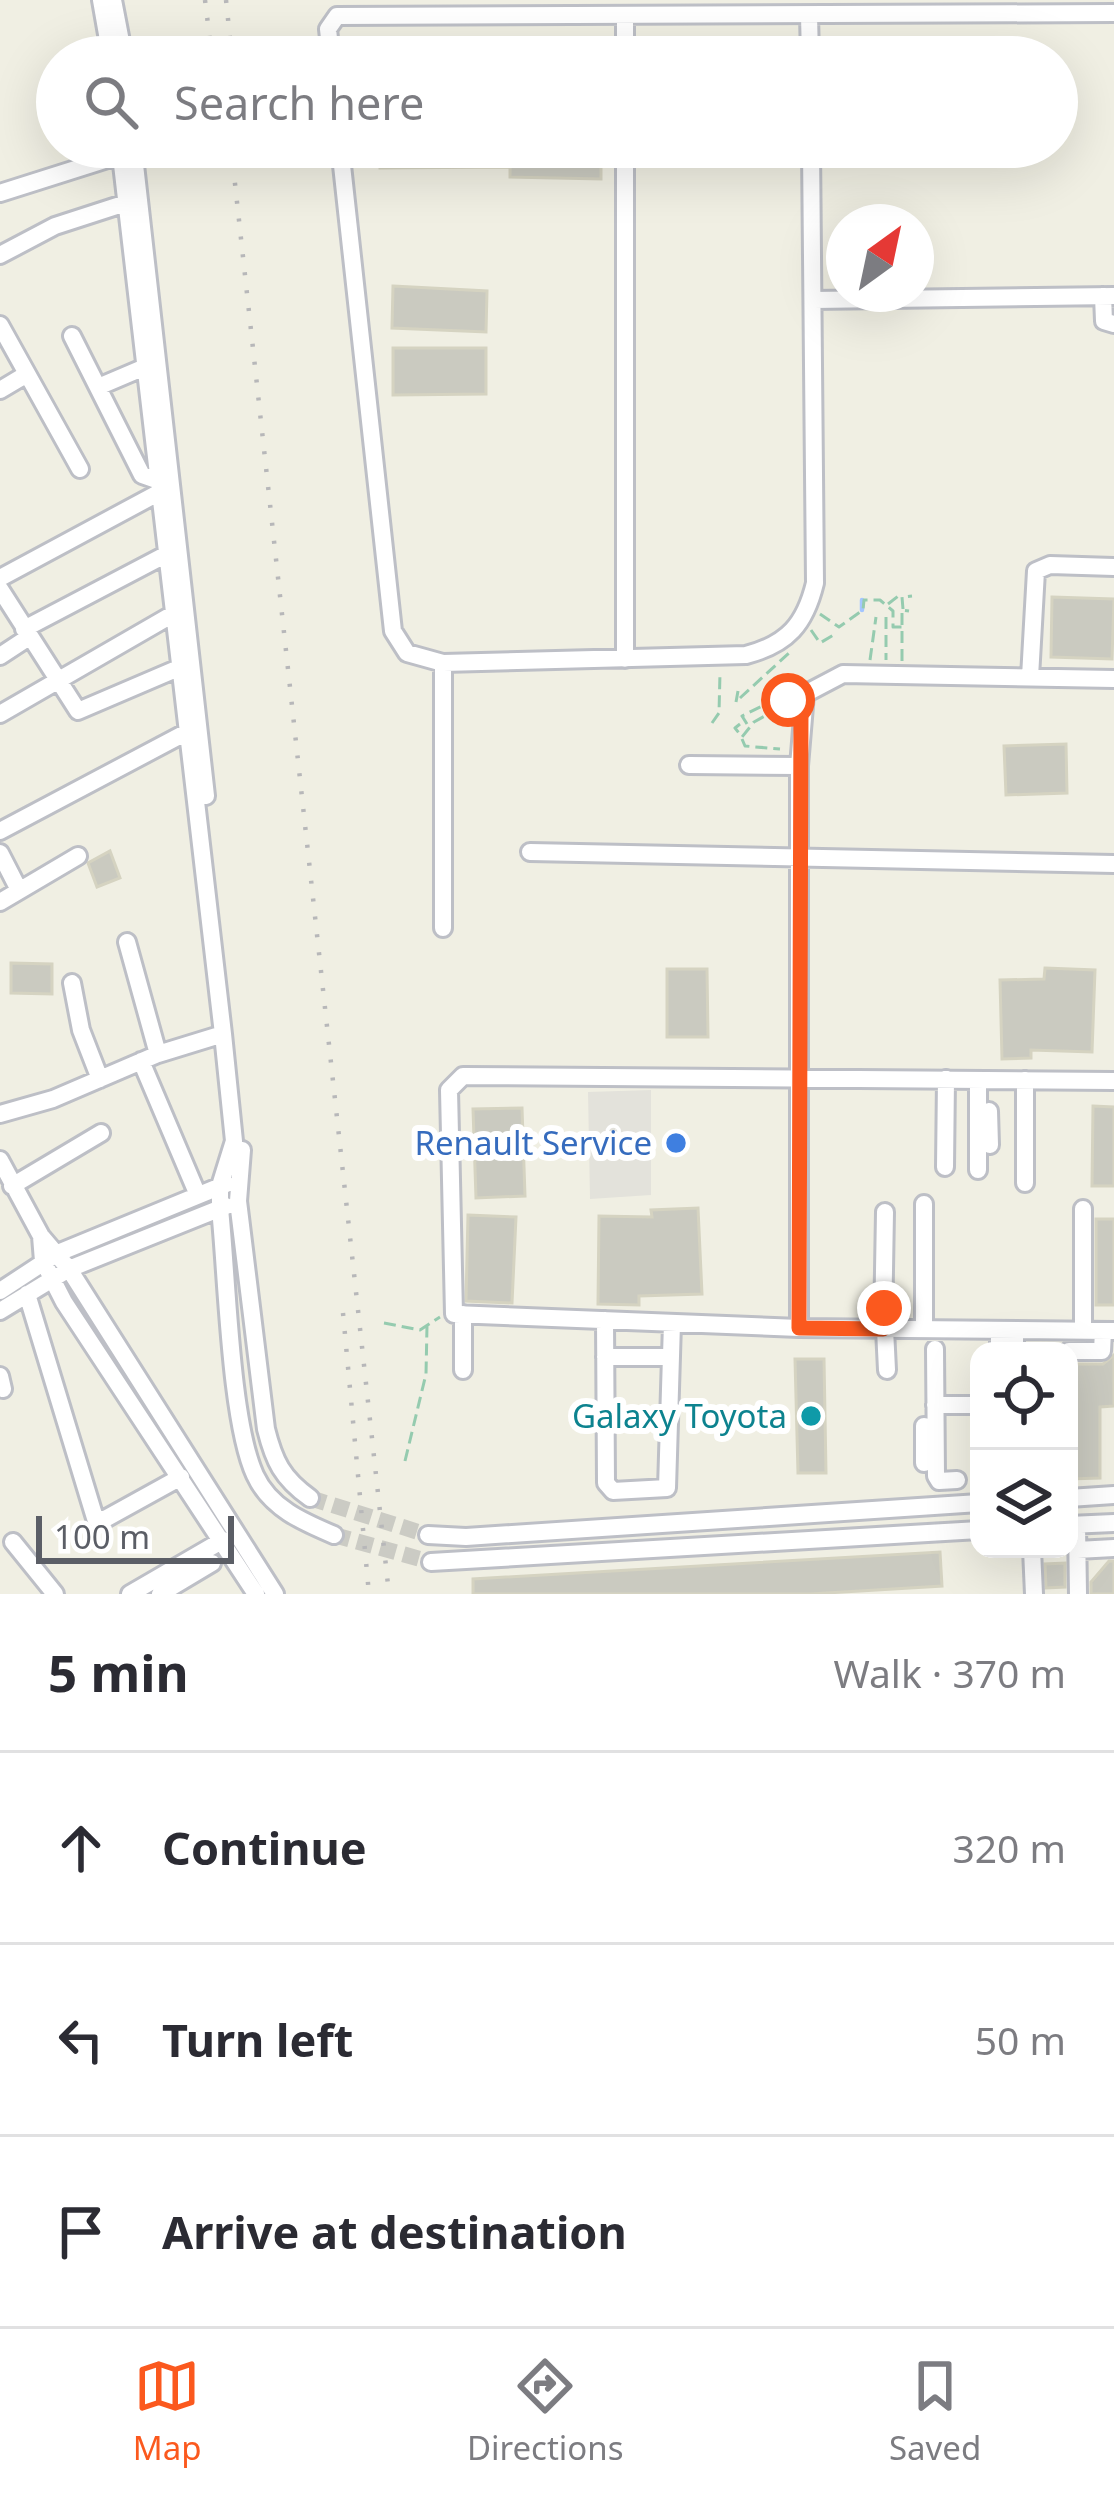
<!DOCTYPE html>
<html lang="en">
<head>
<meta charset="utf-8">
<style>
	:root { --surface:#fff; --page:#f2f2f3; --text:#2b2b33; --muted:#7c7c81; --line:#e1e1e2; --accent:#fb591e }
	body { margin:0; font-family:"Noto Sans",sans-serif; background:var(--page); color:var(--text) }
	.controls { position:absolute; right:36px; bottom:36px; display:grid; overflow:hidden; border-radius:24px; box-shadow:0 12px 48px #0002 }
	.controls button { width:108px; height:108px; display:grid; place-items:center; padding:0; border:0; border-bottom:3px solid var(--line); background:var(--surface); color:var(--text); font:60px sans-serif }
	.compass { position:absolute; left:826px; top:204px; width:108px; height:108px; border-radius:50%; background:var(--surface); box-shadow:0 12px 48px #0002; rotate:33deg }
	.scale { position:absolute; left:36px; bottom:30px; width:198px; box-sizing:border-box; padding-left:12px; border:6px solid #5b5e66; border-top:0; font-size:33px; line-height:42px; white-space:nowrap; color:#5b5e66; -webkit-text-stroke:9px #fff; paint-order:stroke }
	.stop { position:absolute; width:36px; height:36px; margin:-27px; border:9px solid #fb591e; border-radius:50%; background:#fff }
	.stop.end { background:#fb591e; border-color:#fff; box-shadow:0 3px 12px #0008 }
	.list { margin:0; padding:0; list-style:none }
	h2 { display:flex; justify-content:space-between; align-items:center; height:156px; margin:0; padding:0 48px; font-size:51px }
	h2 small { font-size:39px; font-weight:400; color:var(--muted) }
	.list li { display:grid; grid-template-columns:78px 1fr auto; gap:36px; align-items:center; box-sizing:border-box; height:192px; padding:0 48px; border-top:3px solid var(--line) }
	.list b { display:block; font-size:45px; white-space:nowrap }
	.list em { font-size:39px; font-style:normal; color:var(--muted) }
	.icon { flex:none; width:66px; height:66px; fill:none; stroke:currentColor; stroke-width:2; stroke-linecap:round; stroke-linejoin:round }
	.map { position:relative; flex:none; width:1114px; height:1594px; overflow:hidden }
	.search { position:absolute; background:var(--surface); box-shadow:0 12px 48px #0002; left:36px; right:36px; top:36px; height:132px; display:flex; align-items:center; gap:30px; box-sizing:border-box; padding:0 42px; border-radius:66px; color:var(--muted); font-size:45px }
	.sheet { height:732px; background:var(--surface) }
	nav { display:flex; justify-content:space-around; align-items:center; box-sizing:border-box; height:168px; border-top:3px solid var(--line); background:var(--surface); font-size:33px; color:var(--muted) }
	nav a { display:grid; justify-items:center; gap:6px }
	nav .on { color:var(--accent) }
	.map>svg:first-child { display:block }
	.industrial { fill:#e3e2db }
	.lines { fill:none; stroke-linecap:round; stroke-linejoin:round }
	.stream { stroke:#a4c6ff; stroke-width:4.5 }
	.building { fill:#cacac0; stroke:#d5d3c1; stroke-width:3 }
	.minor-tunnel { stroke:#cbcbc4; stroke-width:16; stroke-dasharray:16 8; stroke-linecap:butt }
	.minor-casing { stroke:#bdbfc6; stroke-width:22 }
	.path { stroke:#95cbaf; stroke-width:3; stroke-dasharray:12 6; stroke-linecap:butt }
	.minor { stroke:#fff; stroke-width:16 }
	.rail { stroke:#b7b7b9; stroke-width:4.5; stroke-dasharray:3 15; stroke-linecap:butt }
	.route { stroke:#fb591e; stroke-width:15 }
	.shop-dot { fill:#3f7fe0; stroke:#fff; stroke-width:4.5 }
	.culture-dot { fill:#0f9aa8; stroke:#fff; stroke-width:4.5 }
	.labels { text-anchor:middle; stroke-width:12; stroke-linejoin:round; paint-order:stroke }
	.shop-label { font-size:33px; fill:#366cbe; stroke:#fff; text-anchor:end }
	.culture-label { font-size:33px; fill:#0d838f; stroke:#fff; text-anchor:end }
</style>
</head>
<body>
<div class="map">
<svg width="1114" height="1594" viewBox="0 0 1114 1594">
	<rect width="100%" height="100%" fill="#f0efe3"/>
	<!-- industrial -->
	<path class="industrial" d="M651,1090V1195L590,1199L588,1092Z"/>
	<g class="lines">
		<!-- stream -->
		<path class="stream" d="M862,610V600"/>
	</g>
	<!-- building -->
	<path class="building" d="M380,147H601V179L510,177V167L380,168Z
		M393,286L487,291L486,332L392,328Z
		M393,348H486V394L393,395Z
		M1052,597L1114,599L1112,659L1051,657Z
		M1066,744L1067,793L1006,795L1004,746Z
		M110,851L120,878L97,887L88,863Z
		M11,963L52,964V994L11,993Z
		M1045,968L1095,970L1092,1052L1031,1050V1058L1002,1059L1000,980L1044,979Z
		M667,969H707L708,1037H667Z
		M1093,1106L1114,1107V1186H1092Z
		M522,1108L525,1196L476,1198L473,1109Z
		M698,1208L702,1294L639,1296V1305L598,1304L599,1216L652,1217L651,1210Z
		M468,1215L516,1217L512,1303L466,1301Z
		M1096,1219H1114V1305H1096Z
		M1114,1355V1406L1100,1407V1478L1069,1479V1364H1103Z
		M795,1359H824L826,1473H798Z
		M940,1552L942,1586L810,1594H473V1579Z
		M1109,1561H1114V1594H1091V1582Z
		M1065,1563V1587L1046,1588L1045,1564Z"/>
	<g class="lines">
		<!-- minor-tunnel -->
		<path class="minor-tunnel" d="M310,1498L428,1535
			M334,1535L431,1562"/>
		<!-- minor casing -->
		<g class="minor-casing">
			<path id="minor" d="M101,0L111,57
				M113,0L124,57
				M809,15L810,57
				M625,17V57
				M331,57L328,29L337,16L1114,13
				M120,147L223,1034L234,1141L220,1186V1209C227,1274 230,1421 255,1475C270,1508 303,1522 334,1535
				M133,147L206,796
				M340,147L393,631L407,653L443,663L746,655C788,644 805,624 815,583L811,147
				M625,147V659
				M0,193L120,155
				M0,255L55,226L126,203
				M1103,296L1104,321L1114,324
				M813,300L1114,296
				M0,325L80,469
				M72,336L142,475L159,481
				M98,387L145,367
				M0,390L27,374
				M0,578L160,492
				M0,589L78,711L181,667
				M24,629L167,554
				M0,656L29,637
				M1030,677L1036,571L1050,565L1114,567
				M0,714L175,613
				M689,765L799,766
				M0,831L187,732
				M530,852L1114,864
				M0,853L18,888
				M0,902L78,856
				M443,928V663
				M72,983L81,1030L100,1079
				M158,1054L223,1034
				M141,1061L197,1193
				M978,1080V1170
				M1114,1081L463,1076L449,1090L454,1314L799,1328L1114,1331
				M989,1111L990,1145
				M0,1114L53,1099L158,1054L127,942
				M242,1150L238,1201L266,1429C274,1461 282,1478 310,1498
				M0,1160L41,1236L69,1269L275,1594
				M945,1167L946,1079
				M1025,1183V1080
				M12,1186L101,1133
				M924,1204V1329
				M1083,1209V1330
				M41,1236L43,1261L64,1302L256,1594
				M0,1291L58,1253L226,1184
				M27,1294L95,1518L105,1519L181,1477
				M0,1311L69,1269L226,1206
				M605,1320L606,1483L613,1491L667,1488L672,1323
				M799,1328V766L805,694L843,674L1114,679
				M883,1329L885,1212
				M885,1329L887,1370
				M999,1330V1351
				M1015,1330V1351
				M935,1349L936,1476L939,1481L957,1480
				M1069,1351H1102L1103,1331
				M605,1357H671
				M463,1370V1314
				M0,1376L3,1389
				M935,1405H979
				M924,1463V1426
				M1069,1498L1114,1495
				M1069,1525L1114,1523
				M1077,1525L1078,1594
				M428,1535L466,1537L979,1503
				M13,1542L55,1594
				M1032,1549L1034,1594
				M1077,1550L1114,1548
				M431,1562L979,1530
				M130,1594L223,1540
				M160,1594L212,1563"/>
		</g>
		<!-- path -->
		<path class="path" d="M888,604L901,594
			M903,609L902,597L912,596
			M820,614L839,627L863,610L864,600H880L893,611V627H905
			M886,617V660
			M811,630L820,643L837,633
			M870,660L876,617
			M902,661V610L909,611
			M740,698L789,653
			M736,702L738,691
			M712,723L719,713L720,673
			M740,724L735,728L742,737L754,722L792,701
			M747,724L742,716L778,698L783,701
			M742,739L745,746L780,749
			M384,1323L420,1330L440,1317
			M405,1461L426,1374L427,1326"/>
		<!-- minor -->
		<use href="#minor" class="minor"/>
		<!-- rail -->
		<path class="rail" d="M205,0L212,57
			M226,0L232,57
			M231,147L389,1594
			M343,1313L369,1594"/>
	</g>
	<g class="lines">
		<!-- route -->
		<path class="route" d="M788,700L801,705L799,1328L883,1329L884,1308"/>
	</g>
	<!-- markers -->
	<circle class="shop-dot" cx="676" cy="1143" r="12"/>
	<circle class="culture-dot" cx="811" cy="1416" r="12"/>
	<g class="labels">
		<!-- shop labels -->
		<g class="shop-label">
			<text x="652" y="1155">Renault Service</text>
		</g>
		<!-- culture labels -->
		<g class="culture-label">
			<text x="787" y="1428">Galaxy Toyota</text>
		</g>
	</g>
</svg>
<div class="controls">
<button><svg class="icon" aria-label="locate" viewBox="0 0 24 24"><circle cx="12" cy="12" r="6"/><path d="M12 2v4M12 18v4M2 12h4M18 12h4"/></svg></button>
<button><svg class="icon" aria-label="layers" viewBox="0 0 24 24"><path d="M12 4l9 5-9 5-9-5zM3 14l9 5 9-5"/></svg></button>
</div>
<svg class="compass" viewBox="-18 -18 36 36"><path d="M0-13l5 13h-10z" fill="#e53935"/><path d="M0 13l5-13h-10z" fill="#7c7c81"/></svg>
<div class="scale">100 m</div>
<div class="stop" style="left:788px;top:700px"></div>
<div class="stop end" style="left:884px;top:1308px"></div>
<div class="search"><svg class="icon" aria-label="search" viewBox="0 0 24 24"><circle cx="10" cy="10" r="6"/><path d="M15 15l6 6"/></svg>Search here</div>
</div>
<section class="sheet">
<h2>5 min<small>Walk · 370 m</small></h2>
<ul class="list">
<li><svg class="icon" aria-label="ahead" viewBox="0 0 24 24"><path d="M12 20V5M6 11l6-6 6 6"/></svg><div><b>Continue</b></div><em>320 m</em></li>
<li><svg class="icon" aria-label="left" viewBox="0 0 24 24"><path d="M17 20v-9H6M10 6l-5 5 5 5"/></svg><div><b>Turn left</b></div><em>50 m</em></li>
<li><svg class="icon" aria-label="arrive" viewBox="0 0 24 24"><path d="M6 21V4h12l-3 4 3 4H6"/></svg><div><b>Arrive at destination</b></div></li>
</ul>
</section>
<nav>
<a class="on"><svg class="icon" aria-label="map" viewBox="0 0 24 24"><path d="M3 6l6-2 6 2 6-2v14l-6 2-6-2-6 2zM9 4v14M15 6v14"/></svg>Map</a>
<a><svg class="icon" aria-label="directions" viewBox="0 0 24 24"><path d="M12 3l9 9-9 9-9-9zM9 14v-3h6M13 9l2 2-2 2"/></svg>Directions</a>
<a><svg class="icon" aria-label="saved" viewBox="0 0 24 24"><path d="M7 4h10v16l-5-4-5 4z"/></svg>Saved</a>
</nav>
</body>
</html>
